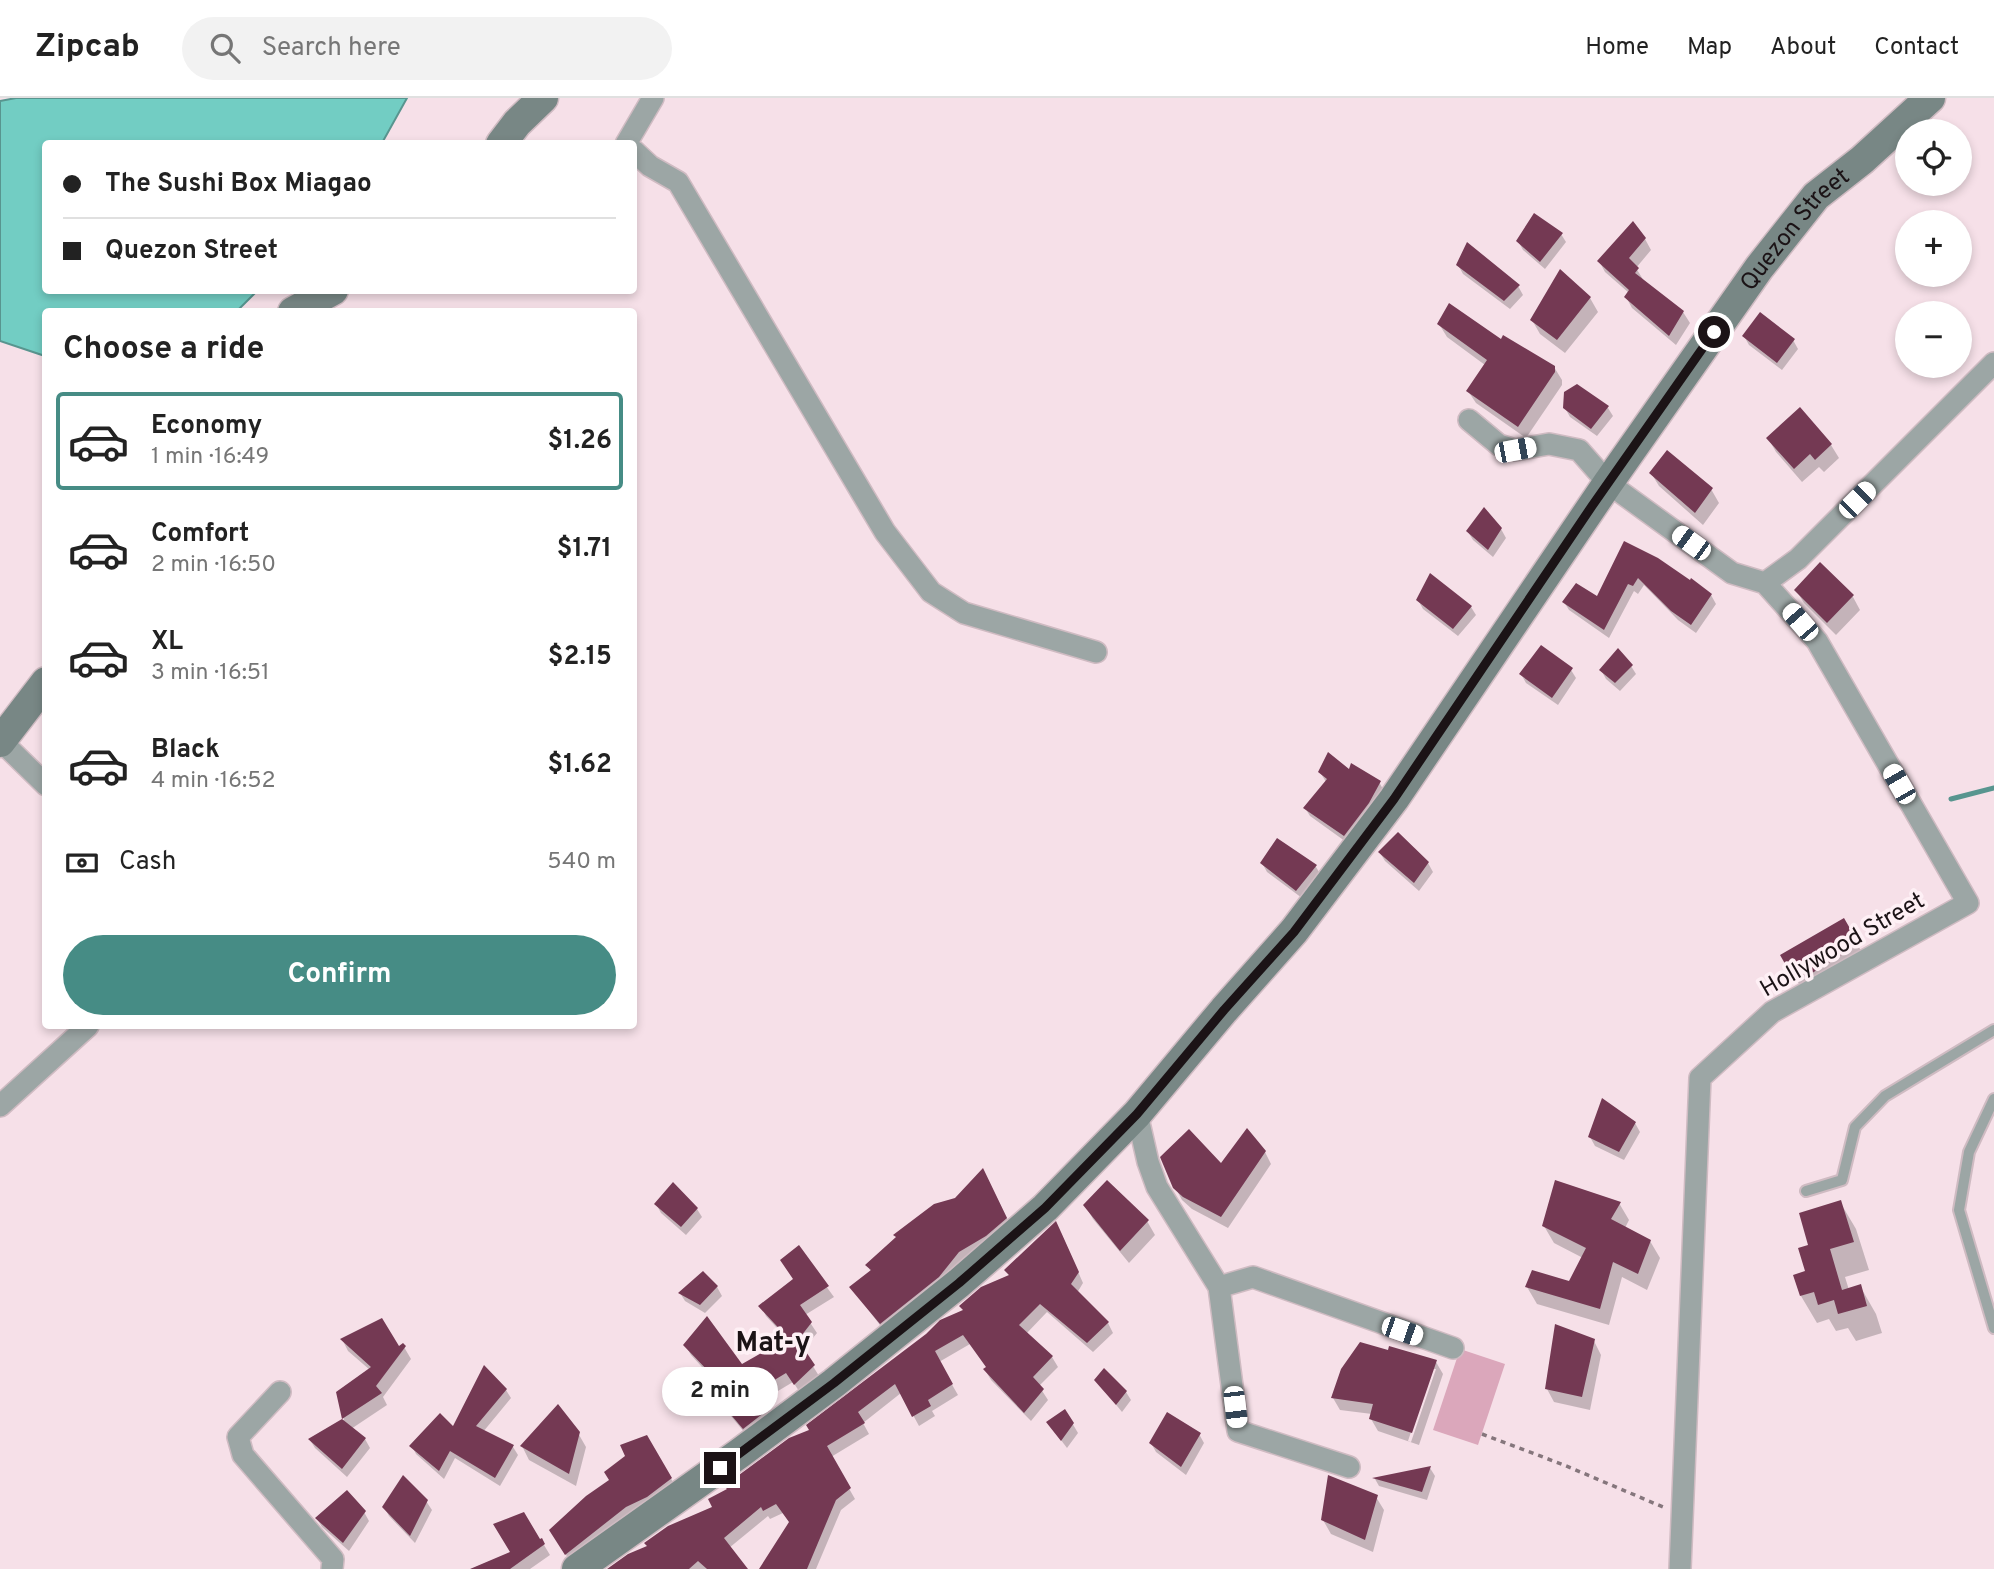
<!DOCTYPE html>
<meta charset="utf-8">
<style>
:root{--surface:#fff;--page:#f2f2f2;--text:#222;--muted:#767676;--line:#e0e0e0;--accent:#468c85}
body{margin:0;font-family:Overpass,sans-serif;background:var(--page);color:var(--text);height:100vh;display:flex;flex-direction:column;font-size:26px;white-space:nowrap}
*{box-sizing:border-box;margin:0}
p{font-size:23px;color:var(--muted)}
.icon{flex:none;width:38px;height:38px;fill:none;stroke:currentColor;stroke-width:2;stroke-linecap:round;stroke-linejoin:round}
.map{position:relative;flex:1;overflow:hidden}
.details{position:absolute;left:42px;top:210px;width:595px;height:721px;display:flex;flex-direction:column;background:var(--surface);border-radius:7px;box-shadow:0 4px 10px #0003}
.details>*{flex:none}
.top-card{position:absolute;left:42px;top:42px;width:595px;height:154px;border-radius:7px;box-shadow:0 4px 10px #0003;display:grid;align-content:center;height:154px;padding:0 21px;background:var(--surface)}
.buttons{position:absolute;left:1895px;top:21px;display:grid;gap:14px}
.buttons a{display:grid;place-items:center;width:77px;height:77px;border-radius:50%;background:var(--surface);box-shadow:0 4px 10px #0003;font-size:35px}
.end{position:absolute;width:32px;height:32px;margin:-16px;border:9px solid #1b1316;background:#fff;box-shadow:0 0 0 4px #fff}
.from{border-radius:50%}
.bubble{position:absolute;height:49px;border-radius:24px;background:var(--surface);box-shadow:0 4px 10px #0003;font-size:23px;font-weight:700;line-height:49px;text-align:center}
.car{position:absolute;width:21px;height:42px;margin:-21px -10px;border-radius:9px;box-shadow:0 0 5px 2px #0007;background:linear-gradient(#fff 24%,#345 0 40%,#fff 0 76%,#345 0 86%,#fff 0)}
.top-card b{display:flex;align-items:center;gap:24px;height:66px;font-size:26px}
.top-card b+b{border-top:2px solid var(--line)}
.top-card i{width:18px;height:18px;background:var(--text)}
ul{padding:0;list-style:none}
li{display:flex;align-items:center;gap:21px;height:98px;margin:0 14px 10px;padding:0 7px;border:4px solid transparent;border-radius:7px}
li div{flex:1}
li b{display:block;font-size:26px}
li em{font-style:normal;font-weight:700}
li.active{border-color:var(--accent)}
li>.icon{width:63px;height:63px;stroke-width:1.5}
h2{padding:0 21px;font-size:32px;line-height:84px}
.pay{display:flex;align-items:center;gap:18px;height:77px;padding:0 21px;font-size:26px}
.pay p{margin-inline-start:auto}
.cta{display:flex;gap:14px;margin-top:auto;padding:14px 21px}
.cta a{flex:1;height:80px;border-radius:42px;background:var(--accent);color:#fff;font-size:28px;font-weight:700;line-height:80px;text-align:center}
header{display:flex;align-items:center;gap:42px;box-sizing:border-box;height:98px;padding:0 35px;background:var(--surface);border-bottom:2px solid var(--line)}
header strong{font-size:33px}
nav{display:flex;gap:38px;margin-inline-start:auto;font-size:24px}
.search{width:490px;height:63px;background:var(--page);display:flex;align-items:center;gap:18px;box-sizing:border-box;padding:0 24px;border-radius:38px;color:var(--muted);font-size:26px}
.map>svg:first-child{display:block}
.park{fill:#dba7bb}
.water{fill:#72cdc3;stroke:#58958f;stroke-width:2}
.shadow{fill:#0003;fill-rule:evenodd}
.lines{fill:none;stroke-linecap:round;stroke-linejoin:round}
.stream{stroke:#58958f;stroke-width:5}
.building{fill:#743953}
.lane-casing{stroke:#cfbbc2;stroke-width:14}
.street-casing{stroke:#cfbbc2;stroke-width:24}
.secondary-casing{stroke:#cfbbc2;stroke-width:33}
.path{stroke:#85767c;stroke-width:3.5;stroke-dasharray:5 5;stroke-linecap:butt}
.lane{stroke:#9ca6a5;stroke-width:10}
.street{stroke:#9ca6a5;stroke-width:21}
.secondary{stroke:#788785;stroke-width:30}
.route{stroke:#1b1316;stroke-width:9}
.labels{text-anchor:middle;stroke-width:7;stroke-linejoin:round;paint-order:stroke}
.street-label{font-size:24px;fill:#1b1316;stroke:#fef0f5}
.quarter-label{font-size:28px;font-weight:bold;fill:#1b1316;stroke:#fef0f5}
</style>
<header>
<strong>Zipcab</strong>
<div class="search"><svg class="icon" aria-label="search" viewBox="0 0 24 24"><circle cx="10" cy="10" r="6"/><path d="M15 15l6 6"/></svg>Search here</div>
<nav><a>Home</a><a>Map</a><a>About</a><a>Contact</a></nav>
</header>
<div class="map">
<svg width="1994" height="1471" viewBox="0 0 1994 1471">
<rect width="100%" height="100%" fill="#f6e0e8"/>
<path class="park" d="M1460,1251L1505,1266L1478,1347L1433,1332Z"/>
<path class="water" d="M16,0H407L382,45L46,46V192L257,193L237,213L46,214L45,258L0,243V3Z"/>
<path class="shadow" d="M1561,136L1566,144L1545,171L1523,152L1518,143Z
M1645,141L1651,152L1636,170L1644,183L1683,214L1690,225L1676,247L1632,210L1626,199L1629,195L1605,174L1599,163Z
M1458,167L1518,188L1523,197L1510,211L1463,176Z
M1590,200L1598,214L1565,255L1540,236L1532,222Z
M1439,226L1501,243L1554,269L1562,282V287L1526,340L1476,305L1468,293L1485,267L1447,239Z
M1744,238L1793,242L1798,251L1782,272L1749,247Z
M1577,288L1608,310L1613,318L1597,338L1570,319L1565,310Z
M1768,340L1831,347L1839,360L1824,374L1819,369L1802,384L1776,354Z
M1651,375L1711,391L1719,405L1703,427L1659,388Z
M1501,431L1506,440L1493,459L1473,442L1468,434Z
M1624,446L1711,497L1716,506L1696,535L1678,522L1644,487L1638,496L1634,493L1609,540L1569,512L1564,504L1598,501Z
M1820,467L1853,499L1860,512L1836,537L1804,505L1796,492Z
M1418,502L1471,509L1476,517L1458,538L1423,511Z
M1631,568L1636,576L1620,593L1606,581L1601,572Z
M1571,572L1576,580L1558,607L1526,585L1521,576Z
M1320,674L1379,684L1384,693L1349,746L1310,718L1305,710L1326,684Z
M1277,742L1316,769L1321,777L1302,800L1267,774L1262,765Z
M1380,755L1428,765L1433,774L1419,793L1385,763Z
M1844,822L1865,860L1806,898L1782,857Z
M1635,1025L1640,1034L1624,1062L1595,1048L1590,1039Z
M1265,1054L1271,1066L1228,1130L1192,1111L1182,1102L1175,1089L1222,1068Z
M988,1082L1012,1130L886,1235L851,1189L871,1174L867,1167Z
M1840,1104L1856,1131L1869,1172L1845,1179L1849,1192L1860,1188L1876,1216L1882,1235L1856,1243L1848,1230L1836,1233L1829,1221L1817,1225L1801,1198L1811,1148Z
M1619,1105L1629,1122L1625,1130L1650,1143L1660,1160L1647,1192L1622,1179L1609,1227L1537,1206L1527,1189L1570,1185L1583,1160L1554,1145L1544,1128Z
M656,1106L697,1111L702,1119L686,1137L661,1115Z
M1085,1107L1147,1123L1155,1137L1129,1165L1093,1121Z
M1061,1135L1083,1185L1077,1195L1108,1225L1113,1235L1093,1254L1047,1214L1026,1236L1052,1259L1058,1269L1039,1288L1048,1302L1031,1323L991,1282L985,1272L987,1270L970,1246L939,1264L958,1297L932,1313L935,1318L919,1328L901,1295L863,1325L869,1336L831,1359L855,1401L841,1412L816,1471H767L790,1425L783,1415L770,1421L768,1418L729,1450L746,1471H610L715,1410L729,1392L811,1333L1010,1179L1006,1172Z
M798,1150L834,1199L805,1217L817,1235L803,1252L819,1278L801,1296L793,1284L763,1302L774,1321L749,1340L713,1296L707,1286L712,1280L691,1257L685,1247L741,1268L788,1242L766,1218L761,1208L795,1182Z
M717,1189L722,1198L705,1215L685,1203L680,1195Z
M342,1241L398,1251L404,1249L411,1261L383,1299L387,1307L351,1331L365,1341L370,1350L347,1379L315,1350L310,1342L344,1322L338,1295L370,1272L348,1253Z
M1594,1243L1601,1257L1590,1312L1554,1304L1547,1291Z
M1436,1264L1443,1276L1419,1347L1378,1333L1371,1321L1372,1316L1340,1312L1333,1300ZM1432,1271H1436L1411,1344L1408,1343Z
M1096,1282L1126,1294L1131,1302L1122,1314Z
M506,1292L511,1300L483,1334L513,1349L518,1357L500,1388L455,1360L444,1381L416,1356L412,1348L453,1331Z
M1065,1313L1078,1335L1067,1350L1048,1325Z
M578,1335L586,1349L576,1388L529,1362L522,1348Z
M1199,1336L1204,1345L1186,1377L1156,1354L1151,1345Z
M647,1339L677,1391L572,1466L557,1443Z
M1430,1370L1435,1378L1427,1402L1379,1388L1375,1381Z
M1376,1399L1384,1412L1373,1454L1331,1436L1323,1422Z
M426,1403L432,1412L415,1445L389,1418L384,1409Z
M364,1414L369,1423L349,1453L322,1429L317,1421Z
M541,1442L550,1457L530,1471H471Z"/>
<g class="lines">
<path class="stream" d="M1951,701L1994,690"/>
</g>
<path class="building" d="M1534,115L1563,135L1540,164L1516,143Z
M1633,123L1646,140L1629,160L1639,170L1635,175L1684,213L1669,238L1624,199L1629,192L1597,163Z
M1467,144L1520,187L1504,203L1456,167Z
M1560,171L1591,199L1557,242L1530,222Z
M1449,205L1501,241L1503,237L1555,268V274L1518,329L1466,293L1487,262L1437,226Z
M1760,214L1795,241L1777,265L1742,238Z
M1577,286L1609,308L1591,331L1563,310L1564,294Z
M1800,309L1832,346L1815,362L1810,356L1794,371L1766,340Z
M1667,352L1713,390L1695,415L1649,375Z
M1484,409L1502,430L1488,452L1466,433Z
M1624,443L1658,460L1690,482L1691,480L1712,496L1691,527L1671,513L1638,480L1633,488L1628,486L1604,532L1562,504L1576,485L1597,498Z
M1820,464L1854,497L1827,525L1794,492Z
M1430,475L1472,508L1453,531L1416,502Z
M1541,547L1573,570L1552,600L1519,576Z
M1618,550L1633,567L1615,585L1599,572Z
M1328,654L1349,671L1351,665L1381,683L1369,705L1344,738L1303,710L1327,681L1318,674Z
M1398,734L1429,764L1414,785L1378,754Z
M1277,740L1317,767L1296,793L1260,765Z
M1844,820L1859,846L1796,885L1780,857Z
M1602,1000L1636,1024L1619,1054L1588,1039Z
M1247,1030L1266,1053L1221,1119L1183,1099L1173,1090L1160,1059L1189,1031L1221,1065Z
M983,1070L1007,1120L986,1138L959,1154L939,1179L880,1226L849,1189L871,1172L865,1167L896,1139L893,1137L934,1106L955,1100Z
M1107,1082L1149,1122L1120,1153L1083,1107Z
M1555,1082L1621,1104L1611,1121L1651,1142L1638,1176L1613,1164L1600,1211L1525,1189L1532,1172L1569,1183L1586,1150L1542,1128Z
M673,1084L698,1110L681,1129L654,1106Z
M1841,1102L1854,1144L1830,1151L1842,1192L1861,1186L1867,1208L1838,1216L1834,1202L1818,1207L1814,1194L1800,1198L1793,1177L1805,1173L1798,1150L1808,1147L1799,1115Z
M1056,1123L1079,1174L1071,1186L1109,1224L1087,1245L1040,1206L1019,1227L1053,1258L1033,1279L1044,1291L1024,1315L983,1271L986,1269L963,1237L935,1253L953,1286L928,1302L931,1308L912,1319L895,1286L858,1314L865,1325L827,1348L851,1390L836,1402L807,1471H759L789,1424L776,1406L763,1413L761,1409L724,1440L748,1471H707L698,1463L689,1471H607L628,1456L647,1448L644,1445L668,1428L712,1409L708,1401L727,1391L724,1388L789,1340L809,1332L806,1327L926,1236L940,1222L963,1212L959,1208L981,1189L1009,1177L1004,1172Z
M799,1147L829,1188L800,1207L812,1224L798,1242L815,1267L794,1287L786,1275L758,1292L770,1310L743,1331L705,1286L712,1277L683,1247L707,1218L742,1266L788,1240L758,1208L793,1181L780,1162Z
M703,1173L718,1188L700,1207L678,1195Z
M382,1220L399,1248L403,1245L406,1248L376,1288L382,1295L342,1321L336,1294L371,1269L340,1241Z
M1555,1226L1595,1241L1582,1299L1545,1291Z
M1360,1244L1388,1252L1389,1248L1437,1262L1412,1335L1369,1321L1373,1306L1331,1300L1341,1271Z
M484,1267L507,1291L476,1328L514,1347L495,1380L450,1353L439,1373L409,1348L440,1315L453,1328Z
M1104,1270L1127,1293L1116,1307L1094,1282Z
M558,1306L580,1334L569,1376L520,1348Z
M1065,1311L1074,1325L1061,1343L1046,1324Z
M1167,1314L1201,1335L1181,1369L1149,1345Z
M342,1321L366,1340L342,1371L308,1341Z
M647,1337L672,1380L647,1399L626,1409L565,1457L549,1432L586,1398L609,1382L604,1374L625,1358L620,1347Z
M1431,1368L1422,1394L1372,1380Z
M403,1377L428,1402L410,1438L382,1409Z
M1328,1377L1378,1397L1365,1442L1321,1422Z
M347,1392L366,1413L343,1445L315,1420Z
M524,1414L540,1441L542,1440L545,1446L510,1471H470L510,1454L493,1426Z"/>
<g class="lines">
<defs>
<path id="lane" d="M1994,1001L1969,1054L1959,1112L1994,1230
M1806,1093L1842,1082L1855,1029L1885,998L1994,932"/>
<path id="street" d="M626,46L653,0
M634,53L650,68L678,84L885,434L931,494L964,515L1096,554
M1469,322L1499,347L1515,352L1549,346L1579,352L1608,385L1732,475L1765,485L1798,461L1994,265
M1,643L46,687
M0,1008L88,928
M1137,1016L1148,1064L1157,1089L1219,1189L1253,1179L1453,1250
M1219,1189L1238,1333L1349,1369
M280,1294L238,1339L243,1357L333,1461L332,1471
M1680,1471L1700,980L1772,914L1968,805L1817,543L1765,485"/>
<g id="secondary">
<path d="M501,46L517,25L543,0"/>
<path d="M293,214L333,192"/>
<path d="M0,644L46,584"/>
<path id="s1" d="M577,1471L740,1355L834,1285L959,1185L1045,1110L1137,1016L1224,912L1294,833L1394,701L1608,385L1759,170L1816,98L1862,62L1930,0"/>
</g>
</defs>
<use href="#lane" class="lane-casing"/>
<use href="#street" class="street-casing"/>
<use href="#secondary" class="secondary-casing"/>
<path class="path" d="M1482,1336L1564,1367L1663,1409"/>
<use href="#lane" class="lane"/>
<use href="#street" class="street"/>
<use href="#secondary" class="secondary"/>
</g>
<g class="lines">
<path class="route" d="M720,1370L834,1285L959,1185L1045,1110L1137,1016L1224,912L1294,834L1394,701L1592,408L1714,234"/>
</g>
<g class="labels">
<g class="street-label">
<text dy="8" stroke="none"><textPath href="#s1" startOffset="1827">Quezon Street</textPath></text>
<text transform="translate(1842 846) rotate(-30)" y="8">Hollywood Street</text>
</g>
<g class="quarter-label">
<text x="773" y="1253">Mat-y</text>
</g>
</g>
</svg>
<div class="buttons">
<a><svg class="icon" aria-label="locate" viewBox="0 0 24 24"><circle cx="12" cy="12" r="6"/><path d="M12 2v4M12 18v4M2 12h4M18 12h4"/></svg></a>
<a>+</a>
<a>−</a>
</div>
<i class="end from" style="left:1714px;top:234px"></i>
<i class="end" style="left:720px;top:1370px"></i>
<div class="bubble" style="left:662px;top:1269px;width:116px">2 min</div>
<i class="car" style="left:1515px;top:352px;rotate:79deg"></i>
<i class="car" style="left:1857px;top:402px;rotate:45deg"></i>
<i class="car" style="left:1691px;top:445px;rotate:306deg"></i>
<i class="car" style="left:1800px;top:524px;rotate:319deg"></i>
<i class="car" style="left:1899px;top:686px;rotate:330deg"></i>
<i class="car" style="left:1402px;top:1233px;rotate:109deg"></i>
<i class="car" style="left:1235px;top:1309px;rotate:173deg"></i>
<div class="top-card">
<b><i class="from"></i>The Sushi Box Miagao</b>
<b><i></i>Quezon Street</b>
</div>
<section class="details">
<h2>Choose a ride</h2>
<ul>
<li class="active"><svg class="icon" aria-label="car" viewBox="0 0 24 24"><path d="M5 17H2v-5l4-1 3-4h7l3 4 3 1v5h-3M9 17h6M6 11h13"/><circle cx="7" cy="17" r="2"/><circle cx="17" cy="17" r="2"/></svg><div><b>Economy</b><p>1 min · 16:49</p></div><em>$1.26</em></li>
<li><svg class="icon" aria-label="car" viewBox="0 0 24 24"><path d="M5 17H2v-5l4-1 3-4h7l3 4 3 1v5h-3M9 17h6M6 11h13"/><circle cx="7" cy="17" r="2"/><circle cx="17" cy="17" r="2"/></svg><div><b>Comfort</b><p>2 min · 16:50</p></div><em>$1.71</em></li>
<li><svg class="icon" aria-label="car" viewBox="0 0 24 24"><path d="M5 17H2v-5l4-1 3-4h7l3 4 3 1v5h-3M9 17h6M6 11h13"/><circle cx="7" cy="17" r="2"/><circle cx="17" cy="17" r="2"/></svg><div><b>XL</b><p>3 min · 16:51</p></div><em>$2.15</em></li>
<li><svg class="icon" aria-label="car" viewBox="0 0 24 24"><path d="M5 17H2v-5l4-1 3-4h7l3 4 3 1v5h-3M9 17h6M6 11h13"/><circle cx="7" cy="17" r="2"/><circle cx="17" cy="17" r="2"/></svg><div><b>Black</b><p>4 min · 16:52</p></div><em>$1.62</em></li>
</ul>
<div class="pay"><svg class="icon" aria-label="cash" viewBox="0 0 24 24"><path d="M3 7h18v10H3z"/><circle cx="12" cy="12" r="2"/></svg>Cash<p>540 m</p></div>
<div class="cta"><a>Confirm</a></div>
</section>
</div>
